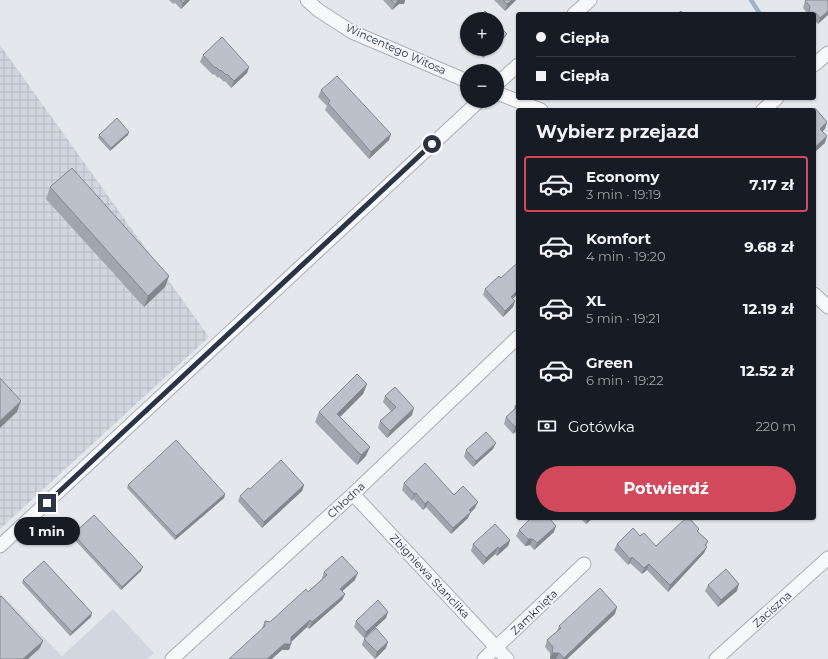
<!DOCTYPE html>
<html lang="pl">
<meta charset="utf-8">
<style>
:root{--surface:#171b24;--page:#242831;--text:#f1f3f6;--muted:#9ea1a6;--line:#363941;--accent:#d1495b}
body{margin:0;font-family:Montserrat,sans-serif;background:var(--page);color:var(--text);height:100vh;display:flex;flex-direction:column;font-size:15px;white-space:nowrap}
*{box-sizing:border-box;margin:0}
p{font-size:13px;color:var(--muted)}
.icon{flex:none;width:22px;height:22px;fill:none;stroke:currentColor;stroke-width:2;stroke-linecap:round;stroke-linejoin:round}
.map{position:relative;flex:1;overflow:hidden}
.sheet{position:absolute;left:516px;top:108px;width:300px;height:412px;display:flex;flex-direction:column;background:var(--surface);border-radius:4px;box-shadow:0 1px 3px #0004}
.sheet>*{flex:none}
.top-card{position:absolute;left:516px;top:12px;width:300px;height:88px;border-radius:4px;box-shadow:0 1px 3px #0004;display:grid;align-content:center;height:88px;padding:0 20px;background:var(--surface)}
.controls{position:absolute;left:460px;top:12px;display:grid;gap:8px}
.controls a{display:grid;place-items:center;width:44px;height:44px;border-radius:50%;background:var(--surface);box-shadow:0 1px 3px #0004;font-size:20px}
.end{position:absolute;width:18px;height:18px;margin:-9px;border:5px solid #2b3445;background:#fff;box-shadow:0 0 0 2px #fff}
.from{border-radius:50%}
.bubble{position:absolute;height:28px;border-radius:14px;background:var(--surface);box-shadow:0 1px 3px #0004;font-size:13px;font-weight:700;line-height:28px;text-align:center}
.top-card b{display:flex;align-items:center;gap:14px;height:38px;font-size:15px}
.top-card b+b{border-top:1px solid var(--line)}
.top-card i{width:10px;height:10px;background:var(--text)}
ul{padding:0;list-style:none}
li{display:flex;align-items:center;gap:12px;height:56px;margin:0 8px 6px;padding:0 12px;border:2px solid transparent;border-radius:4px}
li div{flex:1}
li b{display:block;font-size:15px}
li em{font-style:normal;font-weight:700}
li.on{border-color:var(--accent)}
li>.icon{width:36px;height:36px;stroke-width:1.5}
h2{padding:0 20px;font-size:18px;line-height:48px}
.pay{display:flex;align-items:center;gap:10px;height:44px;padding:0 20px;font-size:15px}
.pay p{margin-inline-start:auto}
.cta{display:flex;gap:8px;margin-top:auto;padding:8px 20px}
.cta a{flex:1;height:46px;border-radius:24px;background:var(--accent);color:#fff;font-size:16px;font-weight:700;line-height:46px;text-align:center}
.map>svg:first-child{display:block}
.built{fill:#d2d6de}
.industrial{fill:url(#industrial-grid)}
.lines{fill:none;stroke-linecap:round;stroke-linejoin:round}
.stream{stroke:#9fb4cc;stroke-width:4.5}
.minor-casing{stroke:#a9aeb7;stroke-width:15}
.minor{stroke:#f7f8fa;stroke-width:13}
.wall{fill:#a1a5ae}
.shaded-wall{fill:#83868d}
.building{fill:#bbc0ca;stroke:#83868d}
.route{stroke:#2b3445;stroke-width:5}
.labels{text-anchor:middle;stroke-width:3.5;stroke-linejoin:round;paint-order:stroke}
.street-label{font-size:11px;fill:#2b3445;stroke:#f4f6f9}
</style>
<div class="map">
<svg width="828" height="659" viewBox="0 0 828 659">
<defs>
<pattern id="industrial-grid" width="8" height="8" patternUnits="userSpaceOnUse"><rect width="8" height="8" fill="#d2d6de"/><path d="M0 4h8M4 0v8" fill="none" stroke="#b4b8c0"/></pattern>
</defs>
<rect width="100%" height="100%" fill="#e4e7ec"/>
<path class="built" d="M0,593L62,656L113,609L154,653L147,659H0Z"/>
<path class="industrial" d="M0,45L209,337L0,529Z"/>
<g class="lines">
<path class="stream" d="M751,0L760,14"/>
<defs>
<path id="minor" d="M307,0L318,10L352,32L467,81
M574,14L590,0
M814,65L828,53
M497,84L518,65
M497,93L541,110
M763,110L777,98
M814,294L828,307
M353,494L507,659
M0,546L479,101
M172,659L353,494L518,337
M484,659L584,564
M716,659L828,558"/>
</defs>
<use href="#minor" class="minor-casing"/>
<use href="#minor" class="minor"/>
</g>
<path class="wall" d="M169,0H190L181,9L175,3L173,4Z
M383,0H405L404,4H399L392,10Z
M494,0H516L505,11Z
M828,0L818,24L814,20V14H807V13L803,8L805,1Z
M467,29V41L462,36L463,33Z
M474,49H492L483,58Z
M203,55L249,67L247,73L231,88L225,81L224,82L219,77L218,78L214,74L213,75L200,62Z
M321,90L391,134L389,140L369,159L325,110L327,106L318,97Z
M99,135H128L110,151L98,138Z
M50,187L169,276L165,287L144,307L46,199Z
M501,278L513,299L515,301L513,307L503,317L483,295L485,289Z
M367,384L363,394L340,417L366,456L357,465L315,422L319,412Z
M385,396L412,415L387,438L378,428L380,421L391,411L383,402Z
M518,404V436L515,432L513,434L504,424L506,417L513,411L515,406Z
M493,449L473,467L464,457L466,450Z
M404,483L454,495L475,508L470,513L468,518L451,534L426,507L423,510L413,499L412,501L402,490Z
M128,485L225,494L224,498L175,540L127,488Z
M304,485L302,491L262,528L238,501L240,496L250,489Z
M580,518H593L586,524Z
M699,529L698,532L708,541L704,553L668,592L647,570L642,574L630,563L628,565L614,550L617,544L656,546Z
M519,530L554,532L534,550L530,545L525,546L516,536Z
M73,534L141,571L121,590L72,537Z
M510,540L508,546L497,556L495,554L483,565L471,551L473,544Z
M324,572L355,580L342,591L345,594L342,600L309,629L307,627L291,642L289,650H282L262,628L265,621L270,622L308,592L322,579V578Z
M23,580L91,617L70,636L22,583Z
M708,585L737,591L718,607L705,591Z
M615,614L567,659H550V653L545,647L547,640L557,631L559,626Z
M386,618L364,638L354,627L356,621Z
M364,639L386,648L375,659L362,645Z"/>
<path class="shaded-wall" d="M186,0H190L181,9L183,3Z
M398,0H405L404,4H399L392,10L395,4Z
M512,0H516L505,11L507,4Z
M828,11V15L818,24L820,18Z
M809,12L816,13L814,18V14H809Z
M507,34L505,37L497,45V43Z
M490,49H492L483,58L484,55Z
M249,67L247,73L231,88L234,81Z
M827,122L825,129L818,136L820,129Z
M129,132L128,135L110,151L111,148Z
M391,134L389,140L369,159L371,152Z
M827,136L825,143L814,153V148Z
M169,276L165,287L144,307L148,296Z
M518,290V294L509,302L511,297Z
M515,301L513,307L503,317L505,311Z
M367,384L363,394L334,423L337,414Z
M21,401L17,412L0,428V421Z
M414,408L412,415L387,438L390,431Z
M517,425L515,432L513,434L515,427Z
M496,443L493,449L473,467L476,461Z
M370,447L366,456L357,465L361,455Z
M304,485L302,491L262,528L264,522Z
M416,493L412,501L414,494Z
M225,494L224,498L175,540L176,536Z
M428,501L426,507L423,510L425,504Z
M478,502L475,508L470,513L468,518L451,534L453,528L469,510Z
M588,518H593L586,524Z
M556,526L554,532L534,550L537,543Z
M528,539H533L530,545L525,546Z
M510,540L508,546L497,556L499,549Z
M498,547L495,554L483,565L486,558Z
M707,547L704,553L668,592L670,585Z
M632,557L630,563L628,565L630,559Z
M649,564L647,570L642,574L644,568Z
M143,567L141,571L121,590L122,587Z
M358,573L355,580L338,595L340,589Z
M739,584L737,591L718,607L721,600Z
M345,594L342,600L309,629L312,622Z
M617,607L615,614L567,659H563Z
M388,612L386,618L364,638L366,632Z
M92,613L91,617L70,636L72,632Z
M310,620L307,627L289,644H291L289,650H282L272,659H267Z
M43,641L40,648L28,659H23Z
M388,642L386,648L375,659L377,652Z
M552,653H559L556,659H550Z"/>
<path class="building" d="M180,0H186L183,3Z
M391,0H398L395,4Z
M503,0H512L507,4Z
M806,0H828V11L820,18L816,13L809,12L810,6L805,1Z
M485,11L493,19H477Z
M681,11L684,14H677Z
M497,24L507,34L497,43Z
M467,29V37L463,33Z
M222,37L249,67L234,81L227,74L226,75L221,70L220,71L216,67L215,68L203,55Z
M478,49H490L484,55Z
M337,76L391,134L371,152L328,103L330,101L321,90Z
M815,108L827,122L820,129L827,136L814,148V110H813Z
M117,118L129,132L111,148L99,135Z
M72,168L169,276L148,296L50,187Z
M518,262V290L511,297L515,301L505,311L485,289L499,276L501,278Z
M357,374L367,384L337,414L370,447L361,455L319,412Z
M0,378L21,401L0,421Z
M395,387L414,408L390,431L380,421L396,407L385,396Z
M518,404V427L517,425L515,427L506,417L516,408L515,406Z
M486,432L496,443L476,461L466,450Z
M176,440L225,494L176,536L128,485Z
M281,460L304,485L264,522L240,496L248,488L250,489Z
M425,463L454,495L463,486L478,502L469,510L471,512L453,528L428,501L425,504L416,493L414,494L404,483Z
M94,515L143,567L122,587L73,534Z
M531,518H549L556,526L537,543L533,539H528L519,530Z
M686,518H689L699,529L697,531L708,541L705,545L707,547L670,585L649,564L644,568L632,557L630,559L617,544L633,528L640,536L644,533L656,546Z
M495,524L510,540L499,549L498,547L486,558L473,544Z
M342,556L358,573L340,589L345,594L312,622L310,620L291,637V644H284L267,659H229L265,626V621L270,622L306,589L308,592L327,575L324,572Z
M44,561L92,613L72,632L23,580Z
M726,569L739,584L721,600L708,585Z
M600,588L617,607L564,658L559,653H552L553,647L547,640L561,628L559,626Z
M1,596L43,641L23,659H0V597Z
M378,600L388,612L366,632L356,621Z
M376,628L388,642L377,652L364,639Z"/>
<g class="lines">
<path class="route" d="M47,503L432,144"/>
</g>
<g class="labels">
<g class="street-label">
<text transform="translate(396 49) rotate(24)" y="4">Wincentego Witosa</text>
<text transform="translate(346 500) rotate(-43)" y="4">Chłodna</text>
<text transform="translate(430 576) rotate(47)" y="4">Zbigniewa Stanclika</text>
<text transform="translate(772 609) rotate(-42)" y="4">Zaciszna</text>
<text transform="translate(534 612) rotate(-44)" y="4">Zamknięta</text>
</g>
</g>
</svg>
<div class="controls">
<a>+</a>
<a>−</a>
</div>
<i class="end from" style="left:432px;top:144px"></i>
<i class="end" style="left:47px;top:503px"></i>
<div class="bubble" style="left:14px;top:517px;width:66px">1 min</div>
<div class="top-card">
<b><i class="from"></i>Ciepła</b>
<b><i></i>Ciepła</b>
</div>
<section class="sheet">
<h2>Wybierz przejazd</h2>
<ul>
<li class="on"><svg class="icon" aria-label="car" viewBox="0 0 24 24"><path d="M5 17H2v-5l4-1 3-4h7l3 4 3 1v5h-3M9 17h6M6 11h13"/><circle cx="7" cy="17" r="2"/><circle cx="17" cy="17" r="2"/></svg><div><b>Economy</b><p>3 min · 19:19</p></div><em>7.17 zł</em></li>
<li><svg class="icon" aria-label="car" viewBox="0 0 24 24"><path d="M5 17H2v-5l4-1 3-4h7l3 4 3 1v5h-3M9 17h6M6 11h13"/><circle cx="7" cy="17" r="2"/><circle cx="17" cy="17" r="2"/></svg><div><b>Komfort</b><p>4 min · 19:20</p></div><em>9.68 zł</em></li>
<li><svg class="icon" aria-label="car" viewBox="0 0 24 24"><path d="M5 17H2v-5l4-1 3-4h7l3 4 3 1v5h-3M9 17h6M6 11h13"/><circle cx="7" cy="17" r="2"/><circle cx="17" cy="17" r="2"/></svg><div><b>XL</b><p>5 min · 19:21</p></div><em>12.19 zł</em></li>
<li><svg class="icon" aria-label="car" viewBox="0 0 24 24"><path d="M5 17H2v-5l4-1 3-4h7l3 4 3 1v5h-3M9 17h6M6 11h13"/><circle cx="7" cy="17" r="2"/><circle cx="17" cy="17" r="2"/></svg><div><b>Green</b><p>6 min · 19:22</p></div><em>12.52 zł</em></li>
</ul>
<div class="pay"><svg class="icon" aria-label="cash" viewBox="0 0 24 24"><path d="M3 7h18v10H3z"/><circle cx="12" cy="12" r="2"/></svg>Gotówka<p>220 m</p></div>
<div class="cta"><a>Potwierdź</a></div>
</section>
</div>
